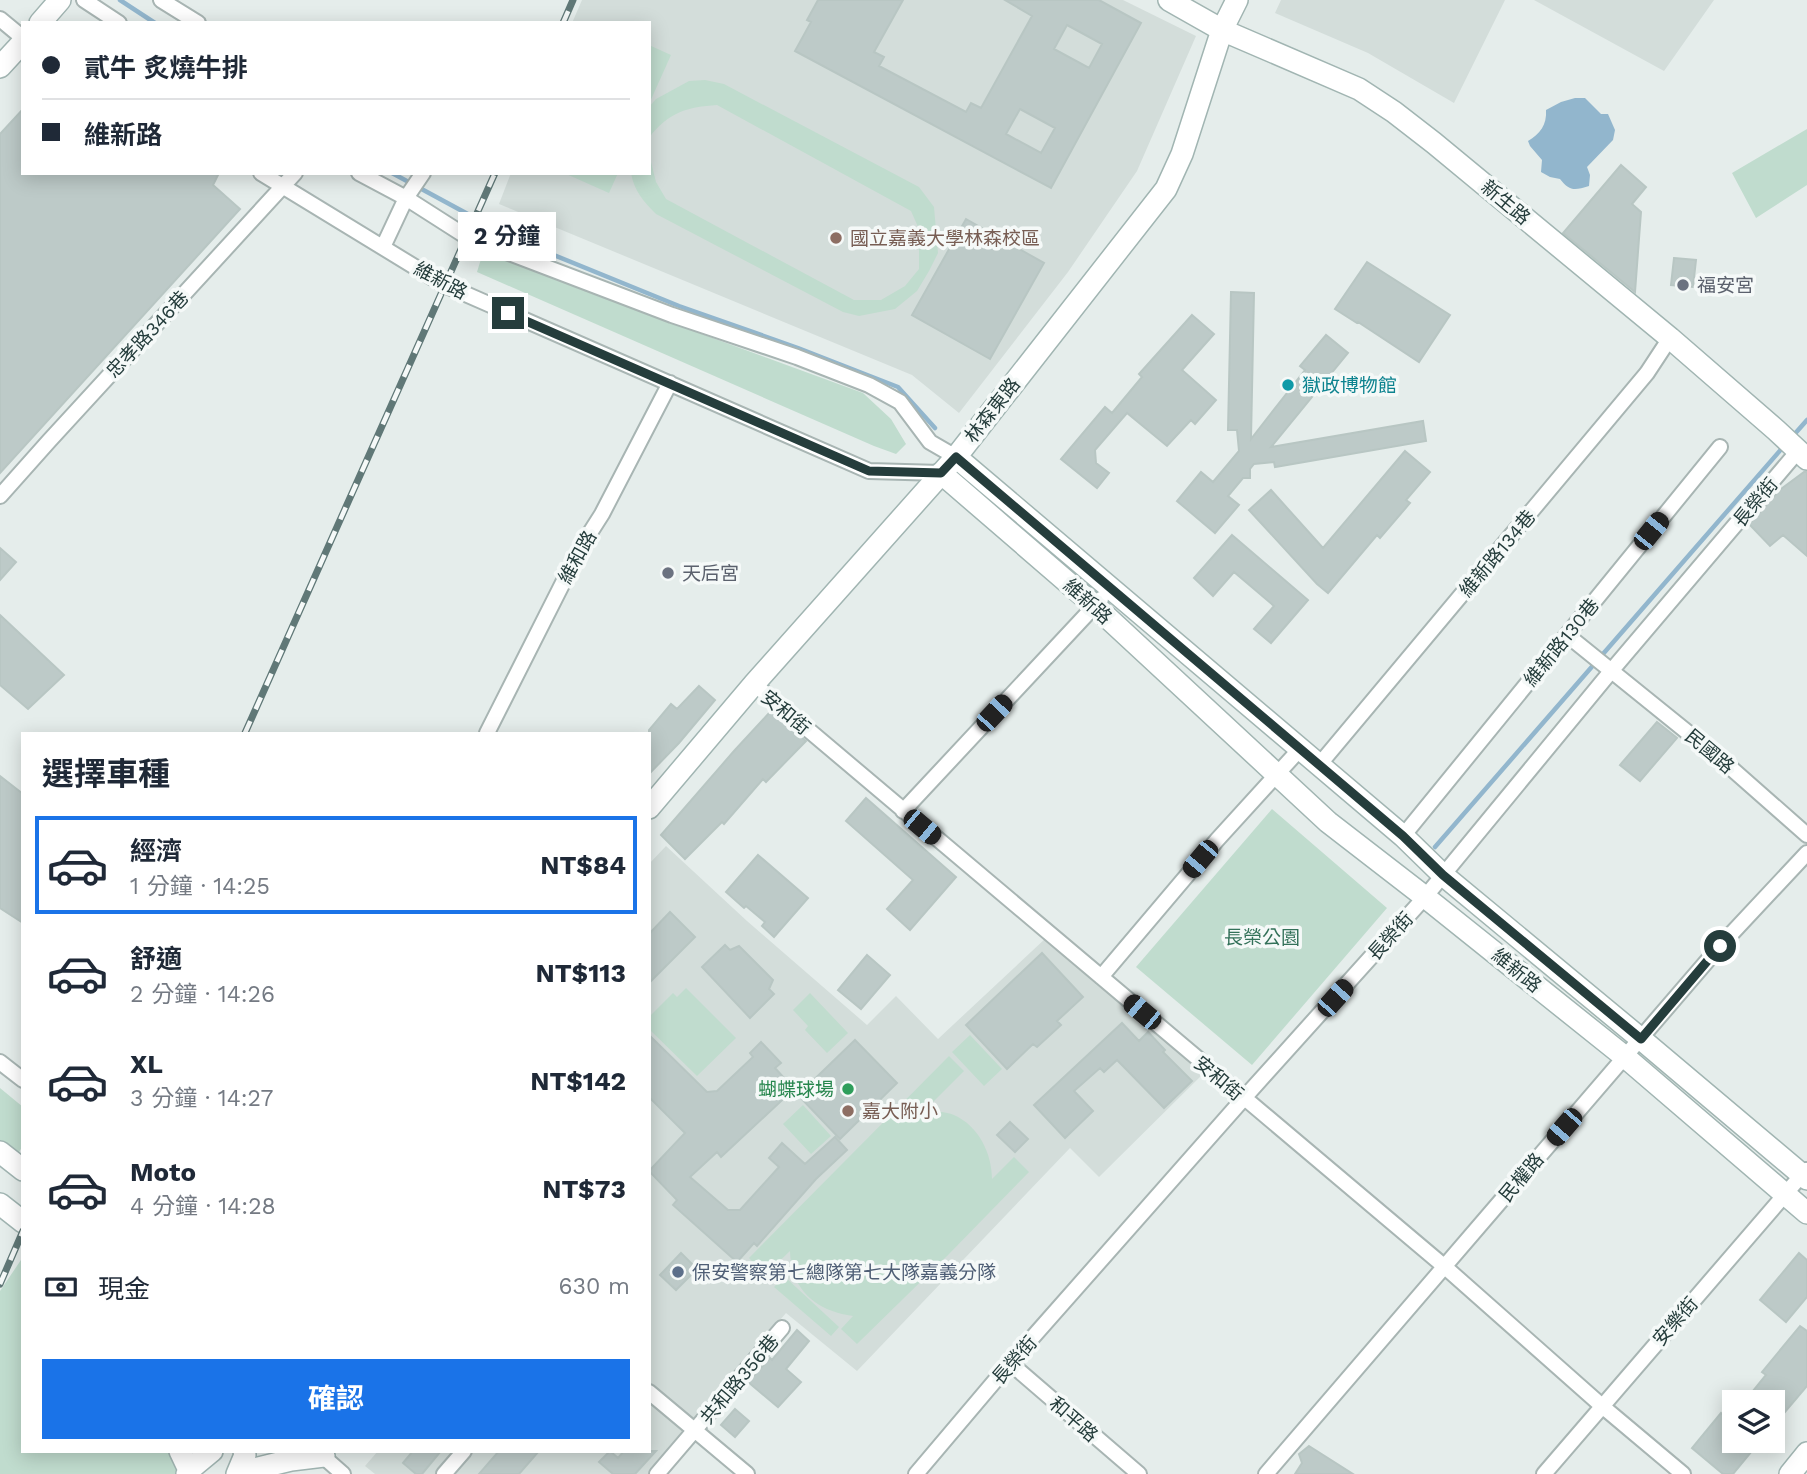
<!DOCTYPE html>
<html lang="zh-TW">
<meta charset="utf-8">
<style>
:root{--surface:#fff;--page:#f6f6f7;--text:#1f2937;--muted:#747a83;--line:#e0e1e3;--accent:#1a73e8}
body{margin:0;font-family:"Work Sans","Noto Sans TC",sans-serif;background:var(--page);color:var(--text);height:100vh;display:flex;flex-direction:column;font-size:26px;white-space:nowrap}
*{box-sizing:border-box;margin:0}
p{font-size:23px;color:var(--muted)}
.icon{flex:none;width:38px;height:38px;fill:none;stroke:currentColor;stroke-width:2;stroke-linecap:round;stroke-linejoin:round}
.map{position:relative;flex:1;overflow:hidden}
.sheet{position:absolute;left:21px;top:732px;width:630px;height:721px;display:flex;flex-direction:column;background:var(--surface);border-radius:0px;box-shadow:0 4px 18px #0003}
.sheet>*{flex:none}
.hud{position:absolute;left:21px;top:21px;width:630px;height:154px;border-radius:0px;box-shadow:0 4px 18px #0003;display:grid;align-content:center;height:154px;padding:0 21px;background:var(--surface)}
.fabs{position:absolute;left:1722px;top:1390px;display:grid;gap:14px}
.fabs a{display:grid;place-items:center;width:63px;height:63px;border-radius:0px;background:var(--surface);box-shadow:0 4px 18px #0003;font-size:35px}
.end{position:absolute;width:32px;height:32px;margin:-16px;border:9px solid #253d3c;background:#fff;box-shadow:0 0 0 4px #fff}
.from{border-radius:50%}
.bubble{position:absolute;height:49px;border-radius:0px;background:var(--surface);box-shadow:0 4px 18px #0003;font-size:23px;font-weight:700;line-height:49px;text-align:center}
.car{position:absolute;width:21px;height:42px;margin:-21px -10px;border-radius:9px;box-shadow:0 0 5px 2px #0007;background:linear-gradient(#222 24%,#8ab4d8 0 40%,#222 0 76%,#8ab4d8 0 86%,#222 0)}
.hud b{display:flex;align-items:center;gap:24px;height:66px;font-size:26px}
.hud b+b{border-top:2px solid var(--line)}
.hud i{width:18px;height:18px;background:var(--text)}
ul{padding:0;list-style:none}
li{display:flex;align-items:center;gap:21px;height:98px;margin:0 14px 10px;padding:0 7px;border:4px solid transparent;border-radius:0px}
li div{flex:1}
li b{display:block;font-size:26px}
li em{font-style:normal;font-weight:700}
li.selected{border-color:var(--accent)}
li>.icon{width:63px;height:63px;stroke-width:1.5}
h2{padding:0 21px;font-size:32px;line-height:84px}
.pay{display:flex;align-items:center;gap:18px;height:77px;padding:0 21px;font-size:26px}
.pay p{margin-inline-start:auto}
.primary-button{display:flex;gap:14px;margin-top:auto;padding:14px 21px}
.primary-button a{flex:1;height:80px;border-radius:0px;background:var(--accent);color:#fff;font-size:28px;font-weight:700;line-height:80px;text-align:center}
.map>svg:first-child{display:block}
.built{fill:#d3ddda}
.green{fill:#c0dcce}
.water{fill:#92b6cd}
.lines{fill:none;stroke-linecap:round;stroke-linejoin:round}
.stream{stroke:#92b6cd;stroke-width:4.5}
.building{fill:#bdcac8;stroke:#b8c6c3;stroke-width:2;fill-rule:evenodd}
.street-casing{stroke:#a8b5b3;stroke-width:18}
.secondary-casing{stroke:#a1b5b2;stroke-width:24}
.street{stroke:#fff;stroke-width:14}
.secondary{stroke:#fff;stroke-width:21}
.rail-casing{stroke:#607877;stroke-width:7}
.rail{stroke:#f5f9f8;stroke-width:4.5;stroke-dasharray:13;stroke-linecap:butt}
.route{stroke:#253d3c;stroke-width:9}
.education-dot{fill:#8d6e63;stroke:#f5f9f8;stroke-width:2.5}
.worship-dot{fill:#6b7280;stroke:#f5f9f8;stroke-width:2.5}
.culture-dot{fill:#0f9aa8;stroke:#f5f9f8;stroke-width:2.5}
.leisure-dot{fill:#2e9e5b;stroke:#f5f9f8;stroke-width:2.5}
.service-dot{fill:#5c6f8a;stroke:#f5f9f8;stroke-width:2.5}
.labels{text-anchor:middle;stroke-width:7;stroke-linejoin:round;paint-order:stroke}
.street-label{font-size:19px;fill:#253d3c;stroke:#f5f9f8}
.education-label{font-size:19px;fill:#785e54;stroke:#f5f9f8;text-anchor:start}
.worship-label{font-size:19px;fill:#5b616d;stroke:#f5f9f8;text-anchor:start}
.culture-label{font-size:19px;fill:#0d838f;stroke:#f5f9f8;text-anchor:start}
.park-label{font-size:19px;fill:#337159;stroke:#f5f9f8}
.leisure-label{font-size:19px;fill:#27864d;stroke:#f5f9f8;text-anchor:end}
.service-label{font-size:19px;fill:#4e5e75;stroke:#f5f9f8;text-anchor:start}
</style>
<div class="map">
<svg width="1807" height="1474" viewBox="0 0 1807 1474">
<rect width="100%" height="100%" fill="#e5edeb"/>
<path class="built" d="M582,0H1123L1196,36L1137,171L1068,272L959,413L912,375L499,204L511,173H649V23H572Z
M1281,0H1505L1454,103L1368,53L1275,13Z
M1534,0H1714L1664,71Z
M666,846L747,921L867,1025L896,996L938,1039L1047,937L1204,1073L1099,1177L1070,1148L857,1371L786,1313L648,1474H375L365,1466L378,1451H649V864Z"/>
<path class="green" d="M649,45L671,55L649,104Z
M705,80L724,84L919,187L934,207L938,253L929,271L917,291L895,309L859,316L843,312L656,214C644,202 634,191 631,173H649V154L656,182L666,199L854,300H881L905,286L919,269V229L911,211L717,105C688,107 668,112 649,138V107L656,99L689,81Z
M1807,129V185L1756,218L1732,173Z
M564,173H618L609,193Z
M485,246L636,310L863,393L891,419L906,444L896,454L874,446L477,272Z
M1272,809L1387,908L1252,1065L1136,967Z
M686,988L736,1038L697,1076L650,1030L649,1017L673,993L677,997Z
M810,993L848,1033L827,1053L805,1030L808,1026L793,1010Z
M970,1035L1002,1069L984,1086L952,1052Z
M949,1056L964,1071L928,1107C935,1113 945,1111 954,1115C979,1126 992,1154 992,1179L1014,1157L1029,1172L948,1255L857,1344L841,1329L853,1316C816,1311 791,1290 790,1251L765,1275L749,1258Z
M0,1088L23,1107V1145L16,1158L0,1142Z
M803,1105L831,1136L811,1154L783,1124Z
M23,1257V1451H172L179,1472L178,1474H0V1291Z
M784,1276L839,1327L831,1336L774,1287Z"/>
<path class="water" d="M1575,98H1585L1601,114H1608L1615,130L1613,140L1587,167L1590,175L1589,186C1575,190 1570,192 1560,179L1550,177L1541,172L1542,160L1530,146L1528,141C1540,134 1547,125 1546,110L1561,102Z"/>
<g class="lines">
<path class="stream" d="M120,0L155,23
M392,173L512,238L679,306L798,348L898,387L935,428
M1792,437L1807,420
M1435,847L1784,446"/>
</g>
<path class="building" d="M818,0H903L874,52L884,57L879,66L966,112L971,103L981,108L1032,16L1005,0H1099L1141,23L1051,188L795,51L811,22L807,20ZM1067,25L1102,44L1089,68L1054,49ZM1020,109L1055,128L1041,153L1006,134Z
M23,109V173H219L213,185L240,209L0,473V134Z
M1621,165L1646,187L1632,204L1641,212L1635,292L1563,233Z
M966,219L1044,263L990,359L912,315Z
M1674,258L1696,260L1693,287L1671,285Z
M1367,262L1450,315L1419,362L1358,322L1357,323L1335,309Z
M1231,292L1254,293L1251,439L1305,370L1300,366L1326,335L1348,353L1271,447L1423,421L1426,441L1275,467L1274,462L1254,464L1250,469V478H1243L1228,496L1239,505L1215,533L1177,501L1201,472L1213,482L1239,451L1237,430H1228Z
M1192,315L1214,334L1182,370L1216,400L1195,424L1191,420L1167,446L1127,413L1095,450L1096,463L1109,473L1097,488L1061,459L1105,407L1112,413L1142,377L1139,374Z
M1405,451L1430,472L1406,500L1410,503L1380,538L1377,535L1328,593L1317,584L1249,510L1271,490L1323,548Z
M1804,472H1807V556L1783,535L1770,546L1749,524L1781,489Z
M1232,535L1308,600L1271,643L1254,629L1274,606L1234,572L1213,596L1194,578Z
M0,548L16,562L0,580Z
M0,615L64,675L28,709L0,685Z
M699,686L715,700L679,743L649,774V730L671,704L677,709Z
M771,711L806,741L766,782L763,779L724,824L722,822L685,859L661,835L734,751Z
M1657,722L1677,738L1640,781L1620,765Z
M0,776L23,794V923L0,908Z
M866,798L956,877L910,930L887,909L913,880L846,821Z
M758,855L808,898L774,937L762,926L765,922L746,906L744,908L726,892Z
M670,912L695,937L649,983V934Z
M725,945L730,950L739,946L773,980L769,989L774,994L750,1018L702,967Z
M1042,953L1083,997L1057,1021L1061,1025L1037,1047L1033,1044L1007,1069L966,1025Z
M867,955L890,975L861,1009L838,990Z
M1122,1023L1139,1041L1148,1032L1165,1050L1163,1052L1192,1081L1164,1108L1117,1060L1104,1072L1100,1068L1074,1091L1093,1111L1065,1138L1034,1105Z
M649,1035L707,1092L717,1091L753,1057L750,1053L761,1042L781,1063L775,1068L794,1089L721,1157L717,1152L690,1177L728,1210H740L779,1167L769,1158L782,1143L805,1164L835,1137L847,1150L816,1179L757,1246L754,1243L737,1262L673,1205L677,1200L649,1171L685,1133L649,1097Z
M855,1040L897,1083L840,1139L798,1095Z
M1010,1122L1028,1139L1015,1152L997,1135Z
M681,1253L697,1269L676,1290L660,1275Z
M1799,1253L1807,1260V1297L1786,1322L1760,1300Z
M1800,1326L1807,1331V1386L1773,1426V1402H1744L1766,1375L1762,1372Z
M797,1330L809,1341L786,1369L801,1382L778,1407L748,1382L770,1358L772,1360Z
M735,1409L749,1421L735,1437L721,1425Z
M1721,1413L1734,1424V1440H1761L1733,1474H1723L1692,1448Z
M1309,1446L1353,1474H1295L1302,1463L1299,1454Z
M413,1451H441L422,1474H416L403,1463Z
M499,1451H539L519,1474H479Z
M610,1451L618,1458L624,1451H656L635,1474H613L599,1462Z"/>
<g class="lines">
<defs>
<path id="street" d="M84,0L119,23
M161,0L198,23
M0,19L23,38
M261,173L446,286L461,292L869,471L941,473
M359,173L406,198L467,237L672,315L797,357L869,385L900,402L930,442L956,457
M383,247L406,198L423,173
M0,496L49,441L295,173
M1567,635L1723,761L1807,835
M754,684L1445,1267L1602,1406L1683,1474
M487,733L581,547L602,514L670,383
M1319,765L1647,373L1670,338
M903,811L1101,599
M1403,836L1720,447
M1101,977L1217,840L1300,749
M0,1062L23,1080
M1010,1363L1139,1474
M649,1392L747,1474
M318,1452L343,1474
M444,1474L464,1451
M657,1474L782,1328
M916,1474L1010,1363L1244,1098L1425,897L1612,670L1798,451
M1266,1474L1720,946L1807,853
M1544,1474L1806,1170"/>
<path id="secondary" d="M1169,0L1222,30L1359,89L1394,112L1434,143L1670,338L1776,430L1807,459
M40,23L60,0
M0,67L23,42
M956,457L1403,836L1443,875L1641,1039L1807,1179
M941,473L1095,606L1328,822L1425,897L1625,1057L1807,1213
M649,808L754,684L956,457L1166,189L1182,154L1222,30L1237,0
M0,1152L23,1170
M0,1204L23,1222
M180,1451L189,1470
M238,1473L291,1460L324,1456
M187,1474L189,1470L212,1451
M237,1474L245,1455L244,1451
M1790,1474L1807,1453"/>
</defs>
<use href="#street" class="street-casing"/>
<use href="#secondary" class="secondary-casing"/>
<use href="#street" class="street"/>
<use href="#secondary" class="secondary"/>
<defs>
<path id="rail" d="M563,23L573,0
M245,733L495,173
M0,1284L23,1231"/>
</defs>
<use href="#rail" class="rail-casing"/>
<use href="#rail" class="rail"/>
</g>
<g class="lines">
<path class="route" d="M508,313L869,471L941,473L956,457L1403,836L1443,875L1641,1039L1720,946"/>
</g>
<g class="education-dot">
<circle cx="836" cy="238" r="7"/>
<circle cx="848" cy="1111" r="7"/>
</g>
<g class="worship-dot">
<circle cx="1683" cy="285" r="7"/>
<circle cx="668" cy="573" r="7"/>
</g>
<circle class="culture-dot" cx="1288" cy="385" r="7"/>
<circle class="leisure-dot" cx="848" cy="1089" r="7"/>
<circle class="service-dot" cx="678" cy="1272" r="7"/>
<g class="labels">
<g class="street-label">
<text transform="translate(1506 202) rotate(40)" y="7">新生路</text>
<text transform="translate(441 280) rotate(28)" y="7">維新路</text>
<text transform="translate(147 334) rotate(-47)" y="7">忠孝路346巷</text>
<text transform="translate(992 410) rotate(-52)" y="7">林森東路</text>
<text transform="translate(1755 502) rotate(-50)" y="7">長榮街</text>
<text transform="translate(1497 553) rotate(-50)" y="7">維新路134巷</text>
<text transform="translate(577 557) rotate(-61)" y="7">維和路</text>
<text transform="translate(1088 601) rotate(42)" y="7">維新路</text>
<text transform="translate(1561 642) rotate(-51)" y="7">維新路130巷</text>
<text transform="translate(786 712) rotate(40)" y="7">安和街</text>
<text transform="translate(1710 751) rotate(40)" y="7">民國路</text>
<text transform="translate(1390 936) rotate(-48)" y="7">長榮街</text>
<text transform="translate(1517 970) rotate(39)" y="7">維新路</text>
<text transform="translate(1219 1078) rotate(40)" y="7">安和街</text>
<text transform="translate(1521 1177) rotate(-50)" y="7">民權路</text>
<text transform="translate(1675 1321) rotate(-49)" y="7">安樂街</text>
<text transform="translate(1014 1360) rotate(-49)" y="7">長榮街</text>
<text transform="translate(739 1379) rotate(-50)" y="7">共和路356巷</text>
<text transform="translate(1074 1419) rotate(41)" y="7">和平路</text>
</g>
<g class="education-label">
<text x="850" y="245">國立嘉義大學林森校區</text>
<text x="862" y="1118">嘉大附小</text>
</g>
<g class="worship-label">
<text x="1697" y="292">福安宮</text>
<text x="682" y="580">天后宮</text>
</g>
<g class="culture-label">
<text x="1302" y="392">獄政博物館</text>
</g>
<g class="park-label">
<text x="1262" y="944">長榮公園</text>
</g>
<g class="leisure-label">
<text x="834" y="1096">蝴蝶球場</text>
</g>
<g class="service-label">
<text x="692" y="1279">保安警察第七總隊第七大隊嘉義分隊</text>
</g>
</g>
</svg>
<div class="fabs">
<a><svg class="icon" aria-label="layers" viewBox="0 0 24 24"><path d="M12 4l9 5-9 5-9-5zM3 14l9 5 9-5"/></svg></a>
</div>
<i class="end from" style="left:1720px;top:946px"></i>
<i class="end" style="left:508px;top:313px"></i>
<div class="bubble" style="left:458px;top:212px;width:98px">2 分鐘</div>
<i class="car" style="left:1651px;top:531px;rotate:39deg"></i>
<i class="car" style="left:994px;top:713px;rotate:43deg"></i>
<i class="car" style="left:922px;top:827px;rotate:130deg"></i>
<i class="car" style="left:1200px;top:859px;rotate:220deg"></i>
<i class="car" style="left:1335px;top:998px;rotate:42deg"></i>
<i class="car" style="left:1142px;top:1012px;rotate:310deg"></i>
<i class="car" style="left:1564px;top:1127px;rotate:221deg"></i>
<div class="hud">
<b><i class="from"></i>貳牛 炙燒牛排</b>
<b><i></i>維新路</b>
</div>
<section class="sheet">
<h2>選擇車種</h2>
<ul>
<li class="selected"><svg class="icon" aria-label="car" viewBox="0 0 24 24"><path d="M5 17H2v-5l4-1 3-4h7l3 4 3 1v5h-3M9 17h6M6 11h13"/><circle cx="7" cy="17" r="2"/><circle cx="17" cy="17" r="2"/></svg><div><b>經濟</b><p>1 分鐘 · 14:25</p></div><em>NT$84</em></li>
<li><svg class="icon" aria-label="car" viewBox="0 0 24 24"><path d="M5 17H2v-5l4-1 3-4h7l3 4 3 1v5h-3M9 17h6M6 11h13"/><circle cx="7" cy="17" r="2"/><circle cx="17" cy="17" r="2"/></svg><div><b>舒適</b><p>2 分鐘 · 14:26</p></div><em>NT$113</em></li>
<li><svg class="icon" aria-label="car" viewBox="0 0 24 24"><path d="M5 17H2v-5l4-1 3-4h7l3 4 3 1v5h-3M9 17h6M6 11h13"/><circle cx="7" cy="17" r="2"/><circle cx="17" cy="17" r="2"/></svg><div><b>XL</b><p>3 分鐘 · 14:27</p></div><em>NT$142</em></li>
<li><svg class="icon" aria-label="car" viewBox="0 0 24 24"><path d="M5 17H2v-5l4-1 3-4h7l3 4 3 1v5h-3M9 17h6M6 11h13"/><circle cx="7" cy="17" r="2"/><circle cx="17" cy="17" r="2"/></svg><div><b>Moto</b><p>4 分鐘 · 14:28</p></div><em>NT$73</em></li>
</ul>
<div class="pay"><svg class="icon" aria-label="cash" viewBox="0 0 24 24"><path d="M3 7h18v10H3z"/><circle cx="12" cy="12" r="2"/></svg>現金<p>630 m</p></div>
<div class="primary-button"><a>確認</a></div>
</section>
</div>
